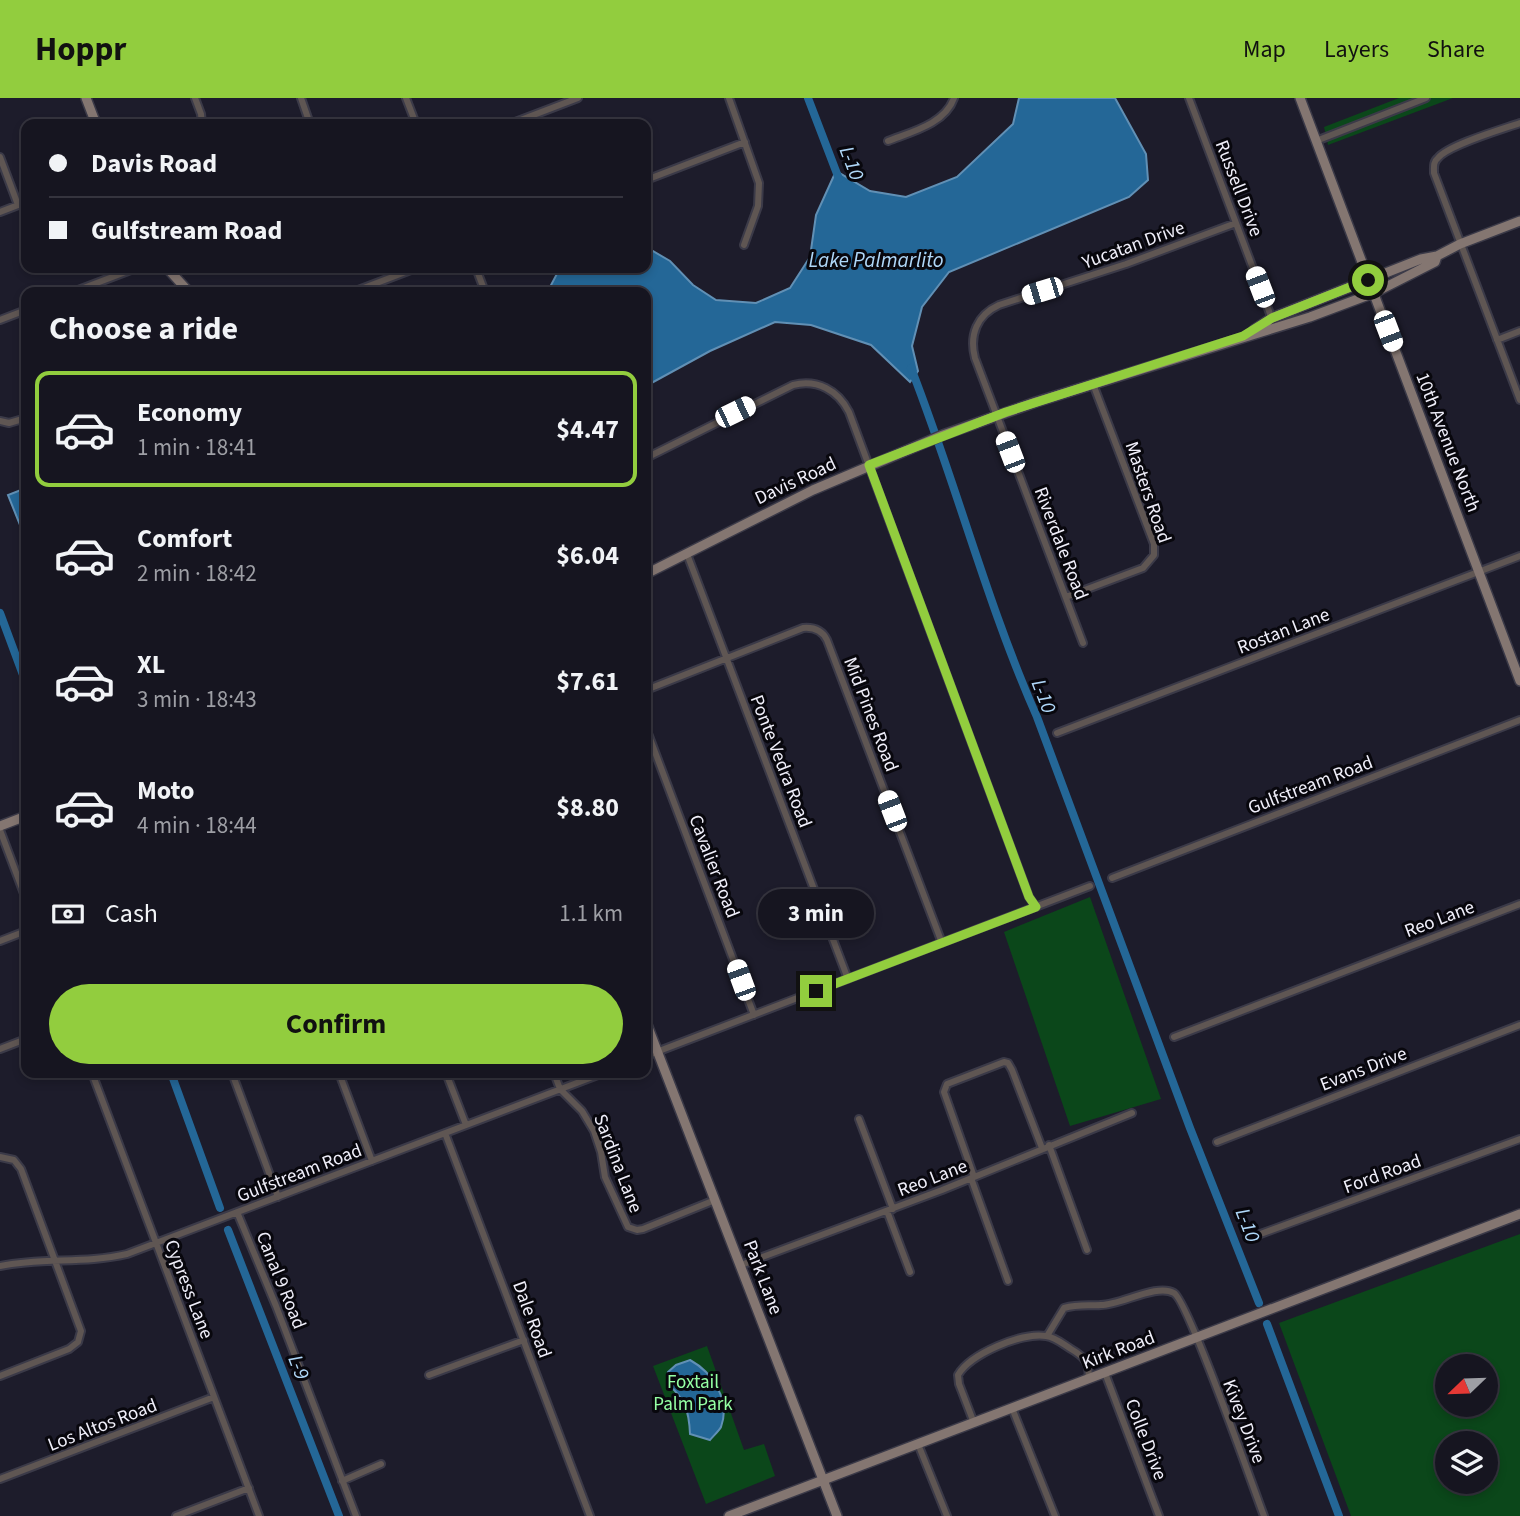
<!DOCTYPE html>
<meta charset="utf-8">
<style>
:root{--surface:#161520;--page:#1f1e29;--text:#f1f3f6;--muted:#9e9fa5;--line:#35343e;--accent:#92cd3e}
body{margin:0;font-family:"Source Sans 3",sans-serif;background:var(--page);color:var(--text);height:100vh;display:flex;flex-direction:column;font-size:26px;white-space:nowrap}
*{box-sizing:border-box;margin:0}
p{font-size:23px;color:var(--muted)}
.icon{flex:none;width:38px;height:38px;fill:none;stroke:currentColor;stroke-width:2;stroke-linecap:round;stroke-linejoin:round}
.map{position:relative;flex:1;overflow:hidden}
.drawer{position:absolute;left:21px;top:189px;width:630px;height:791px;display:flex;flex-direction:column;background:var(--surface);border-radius:14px;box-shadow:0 4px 10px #0003,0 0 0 2px var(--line)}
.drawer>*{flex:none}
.guide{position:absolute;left:21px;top:21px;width:630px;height:154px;border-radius:14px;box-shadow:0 4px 10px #0003,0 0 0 2px var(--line);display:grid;align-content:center;height:154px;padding:0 28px;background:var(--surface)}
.needle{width:46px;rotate:247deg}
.controls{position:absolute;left:1435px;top:1256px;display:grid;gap:14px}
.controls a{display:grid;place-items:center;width:63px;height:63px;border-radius:50%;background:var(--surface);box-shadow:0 4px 10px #0003,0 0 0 2px var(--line);font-size:35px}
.end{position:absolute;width:32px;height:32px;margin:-16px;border:9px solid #92cd3e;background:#111;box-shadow:0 0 0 4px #111}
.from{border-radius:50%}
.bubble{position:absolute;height:49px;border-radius:24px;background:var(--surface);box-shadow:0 4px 10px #0003,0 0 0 2px var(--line);font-size:23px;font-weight:700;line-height:49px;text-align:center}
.car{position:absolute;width:21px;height:42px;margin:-21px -10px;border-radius:9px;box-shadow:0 0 5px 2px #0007;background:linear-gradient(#fff 24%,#345 0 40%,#fff 0 76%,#345 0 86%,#fff 0)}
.guide b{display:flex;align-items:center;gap:24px;height:66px;font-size:26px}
.guide b+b{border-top:2px solid var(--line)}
.guide i{width:18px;height:18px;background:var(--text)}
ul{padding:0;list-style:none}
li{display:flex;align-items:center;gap:21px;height:116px;margin:0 14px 10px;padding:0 14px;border:4px solid transparent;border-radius:14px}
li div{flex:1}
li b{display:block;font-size:26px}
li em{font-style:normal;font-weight:700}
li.active{border-color:var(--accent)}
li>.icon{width:63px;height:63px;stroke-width:1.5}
h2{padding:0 28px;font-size:32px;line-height:84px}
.pay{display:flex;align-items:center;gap:18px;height:77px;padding:0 28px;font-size:26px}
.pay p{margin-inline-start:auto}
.action{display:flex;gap:14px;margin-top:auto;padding:14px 28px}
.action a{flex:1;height:80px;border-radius:42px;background:var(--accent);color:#111;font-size:28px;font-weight:700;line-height:80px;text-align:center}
header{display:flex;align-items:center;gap:42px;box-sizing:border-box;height:98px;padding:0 35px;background:var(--accent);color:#111}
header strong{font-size:33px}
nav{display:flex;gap:38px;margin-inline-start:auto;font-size:24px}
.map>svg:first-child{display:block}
.green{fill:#0b471a;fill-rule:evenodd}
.water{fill:#246797;stroke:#6190b5;stroke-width:2}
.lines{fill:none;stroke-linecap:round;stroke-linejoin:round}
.canal{stroke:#246797;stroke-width:8}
.street-casing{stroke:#3b3a48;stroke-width:10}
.secondary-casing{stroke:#3b3a48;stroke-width:12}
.street{stroke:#5f5653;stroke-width:6}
.secondary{stroke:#847671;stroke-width:9}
.route{stroke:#92cd3e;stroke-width:9}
.labels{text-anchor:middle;stroke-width:6;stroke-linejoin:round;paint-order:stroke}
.street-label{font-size:19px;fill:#f0effa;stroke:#08070d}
.park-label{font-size:19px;fill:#95ffa4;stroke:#08070d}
.water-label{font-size:21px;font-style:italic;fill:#afd7f8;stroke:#08070d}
</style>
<header>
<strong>Hoppr</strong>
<nav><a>Map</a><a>Layers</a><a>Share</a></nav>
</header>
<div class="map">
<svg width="1520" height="1418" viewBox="0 0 1520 1418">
<rect width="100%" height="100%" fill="#1d1c2b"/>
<path class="green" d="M1399,0H1453L1328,47L1324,29Z
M1090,799L1161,1001L1070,1028L1004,834Z
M1520,1136V1418H1351L1279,1225ZM1447,1269H1486V1307H1447ZM1447,1346H1486V1384H1447Z
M707,1248L744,1352L764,1346L775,1378L706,1406L653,1268Z"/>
<path class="water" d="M1019,0H1115L1146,56L1148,82L1129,99L949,174L922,209L912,248L918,273L910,284L871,247L811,227L775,224L710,253L646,288V194H552L550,189L560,170H646V149L670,163L693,187L716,202L756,205L790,190L810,159L816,117L836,73L870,93L906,99L957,79L1013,26Z
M26,390V442L8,397Z
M690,1262C712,1274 731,1302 721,1329C719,1333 713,1338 710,1342L690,1336C689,1312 685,1301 667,1285L668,1274L676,1267Z"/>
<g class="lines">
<path class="canal" d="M808,0L839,81
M911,270C956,385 987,506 1037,619L1190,1030L1259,1205
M0,515L26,585
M171,975L220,1110
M228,1132L339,1418
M1267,1226L1339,1418"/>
<defs>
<path id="street" d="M195,0L201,16L202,26
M301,0L310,26
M406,0L416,26
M729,0L759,85L758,108L744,147
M1189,0L1272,221
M1520,25C1503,31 1448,47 1438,60C1433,64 1434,69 1434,75L1520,302
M510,26L578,0
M888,43C911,34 945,26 954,0
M1316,43L1426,0
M0,59L18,107
M646,82L745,44
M0,114L26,104
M476,170L485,194
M73,194L136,170
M353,194L416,170
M0,222L26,212
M1497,242L1520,233
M0,323L9,325L26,320
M646,360L793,287C817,281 838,292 849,314L1029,799L1036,809
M687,456L848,881
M1066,499L1143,470L1154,457V446L1093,286
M1083,545L975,260C969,237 977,217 999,207L1126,166L1236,125
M646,592L803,530C814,529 822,532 827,542L942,845
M646,630L754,917
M1057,635L1520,458
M0,732L26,801
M1112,780L1520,622
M0,843L26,833
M1174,939L1520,806
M0,951L26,941
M646,958L1090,788
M92,975L259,1418
M232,975L278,1099
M339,975L372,1063
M446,975L466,1027
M554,975L560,991L582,1013L594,1033L601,1054L605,1079L628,1129L637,1132L643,1131L715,1102
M859,1021L893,1111
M445,1035L590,1418
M1217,1044L1520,927
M1049,1047L1087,1152
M0,1059L14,1062L21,1071L81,1233L78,1244L69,1251L0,1278
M974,1079L944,994L947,986L1004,964L1008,965L1012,972L1042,1050
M971,1080L1008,1183
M887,1113L910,1174
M237,1114L276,1208L356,1418
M1255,1138L1520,1041
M741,1167L942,1092L1132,1015
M0,1168C42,1159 84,1166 127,1156L603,975
M1047,1238L1064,1210C1078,1206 1088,1208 1101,1207C1121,1207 1157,1185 1174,1195C1188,1203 1253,1389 1264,1418
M1105,1275L1159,1418
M429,1277L524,1242
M1012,1310L1055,1418
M974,1325L959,1286L958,1277C970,1256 1022,1234 1046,1238C1055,1239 1063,1246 1071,1251C1083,1258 1091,1265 1088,1281
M918,1346L947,1418
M0,1381L214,1299
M342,1383L381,1366
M176,1418L249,1390"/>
<path id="secondary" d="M86,0L96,26
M1300,0L1520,583
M167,170L189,194
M1254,232L1272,220L1421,161L1437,158L1460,146L1520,123
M646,476L813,392L943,337L1036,304L1310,219L1374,195L1435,164L1437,158
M0,728L26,718
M646,924L837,1418
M729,1418L1520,1116"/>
</defs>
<use href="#street" class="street-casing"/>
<use href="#secondary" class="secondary-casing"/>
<use href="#street" class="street"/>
<use href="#secondary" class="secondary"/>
</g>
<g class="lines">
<path class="route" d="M816,893L1036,809L1029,799L869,367L1006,314L1243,238L1272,220L1368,182"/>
</g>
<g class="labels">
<g class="street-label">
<text transform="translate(1240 90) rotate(69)" y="7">Russell Drive</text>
<text transform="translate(1133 146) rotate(-20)" y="7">Yucatan Drive</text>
<text transform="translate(1449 344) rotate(69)" y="7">10th Avenue North</text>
<text transform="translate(795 382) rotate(-25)" y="7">Davis Road</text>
<text transform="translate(1149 394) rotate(71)" y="7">Masters Road</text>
<text transform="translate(1062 445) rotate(69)" y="7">Riverdale Road</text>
<text transform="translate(1283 532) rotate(-21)" y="7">Rostan Lane</text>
<text transform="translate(872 616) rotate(69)" y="7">Mid Pines Road</text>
<text transform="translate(782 663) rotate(69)" y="7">Ponte Vedra Road</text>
<text transform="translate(1310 686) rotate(-21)" y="7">Gulfstream Road</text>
<text transform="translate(715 768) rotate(69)" y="7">Cavalier Road</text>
<text transform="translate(1439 820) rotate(-21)" y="7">Reo Lane</text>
<text transform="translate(1363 970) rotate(-21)" y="7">Evans Drive</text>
<text transform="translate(619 1065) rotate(69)" y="7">Sardina Lane</text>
<text transform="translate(299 1074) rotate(-21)" y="7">Gulfstream Road</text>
<text transform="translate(1382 1075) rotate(-20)" y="7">Ford Road</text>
<text transform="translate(932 1079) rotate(-21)" y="7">Reo Lane</text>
<text transform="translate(764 1179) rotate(69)" y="7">Park Lane</text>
<text transform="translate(282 1182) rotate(68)" y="7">Canal 9 Road</text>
<text transform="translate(190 1191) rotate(69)" y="7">Cypress Lane</text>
<text transform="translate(533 1221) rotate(70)" y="7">Dale Road</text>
<text transform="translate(1118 1251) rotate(-21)" y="7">Kirk Road</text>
<text transform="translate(1245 1323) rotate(69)" y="7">Kivey Drive</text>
<text transform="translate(102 1326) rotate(-21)" y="7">Los Altos Road</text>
<text transform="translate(1147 1341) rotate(69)" y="7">Colle Drive</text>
</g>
<g class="park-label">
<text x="693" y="1290">Foxtail<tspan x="693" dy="22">Palm Park</tspan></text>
</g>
<g class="water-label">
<text transform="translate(852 65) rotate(69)" y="7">L-10</text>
<text x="876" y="169">Lake Palmarlito</text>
<text transform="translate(1044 598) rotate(69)" y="7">L-10</text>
<text transform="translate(1248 1127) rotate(69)" y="7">L-10</text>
<text transform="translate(299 1269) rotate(69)" y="7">L-9</text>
</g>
</g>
</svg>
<div class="controls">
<a><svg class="needle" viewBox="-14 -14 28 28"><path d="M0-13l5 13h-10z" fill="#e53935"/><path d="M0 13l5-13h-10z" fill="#9e9fa5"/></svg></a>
<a><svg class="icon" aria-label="layers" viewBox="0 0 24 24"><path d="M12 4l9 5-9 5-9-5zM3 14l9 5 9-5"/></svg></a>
</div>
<i class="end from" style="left:1368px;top:182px"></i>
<i class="end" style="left:816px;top:893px"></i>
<div class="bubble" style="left:758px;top:791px;width:116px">3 min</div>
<i class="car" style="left:1260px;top:189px;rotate:339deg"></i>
<i class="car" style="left:1042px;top:193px;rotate:253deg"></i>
<i class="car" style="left:1388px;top:233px;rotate:159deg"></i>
<i class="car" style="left:735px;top:314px;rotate:64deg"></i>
<i class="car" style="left:1010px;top:354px;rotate:339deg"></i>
<i class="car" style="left:892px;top:713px;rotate:339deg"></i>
<i class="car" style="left:741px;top:882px;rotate:340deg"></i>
<div class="guide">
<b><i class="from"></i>Davis Road</b>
<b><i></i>Gulfstream Road</b>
</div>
<section class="drawer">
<h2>Choose a ride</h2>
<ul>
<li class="active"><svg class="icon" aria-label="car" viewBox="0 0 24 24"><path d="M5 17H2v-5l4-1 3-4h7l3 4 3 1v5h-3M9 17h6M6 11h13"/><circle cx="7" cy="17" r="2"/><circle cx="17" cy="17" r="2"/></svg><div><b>Economy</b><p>1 min · 18:41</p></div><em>$4.47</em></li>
<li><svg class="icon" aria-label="car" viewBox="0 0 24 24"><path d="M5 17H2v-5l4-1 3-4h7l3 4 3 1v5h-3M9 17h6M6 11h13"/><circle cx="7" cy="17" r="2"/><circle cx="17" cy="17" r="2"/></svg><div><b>Comfort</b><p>2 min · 18:42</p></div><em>$6.04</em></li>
<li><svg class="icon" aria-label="car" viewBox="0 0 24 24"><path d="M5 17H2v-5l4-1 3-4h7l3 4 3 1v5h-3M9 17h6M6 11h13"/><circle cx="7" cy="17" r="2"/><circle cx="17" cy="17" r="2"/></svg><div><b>XL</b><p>3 min · 18:43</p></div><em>$7.61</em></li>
<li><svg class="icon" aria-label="car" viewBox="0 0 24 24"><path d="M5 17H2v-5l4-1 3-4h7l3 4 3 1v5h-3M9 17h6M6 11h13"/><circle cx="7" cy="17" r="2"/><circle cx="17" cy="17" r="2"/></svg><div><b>Moto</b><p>4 min · 18:44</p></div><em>$8.80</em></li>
</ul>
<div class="pay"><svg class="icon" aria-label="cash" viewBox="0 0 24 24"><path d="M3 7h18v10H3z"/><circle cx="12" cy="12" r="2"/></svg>Cash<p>1.1 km</p></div>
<div class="action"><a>Confirm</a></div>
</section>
</div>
